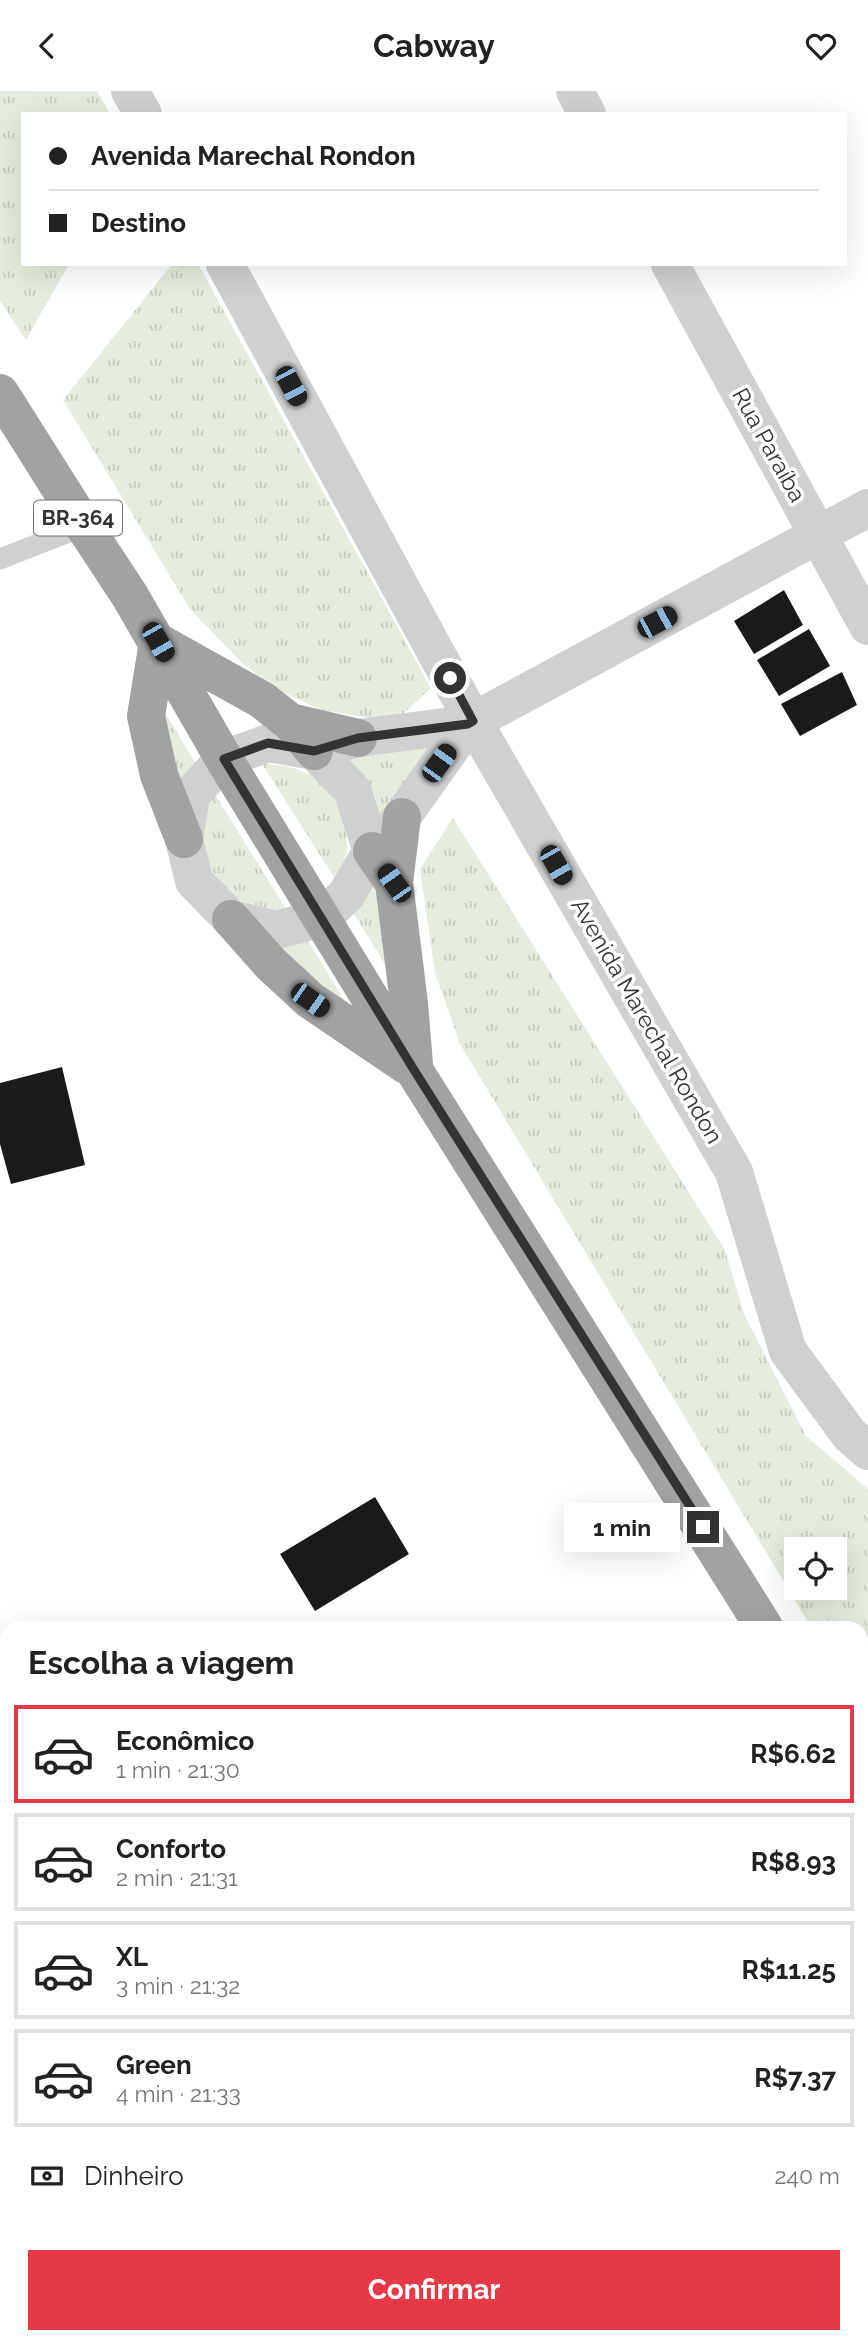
<!DOCTYPE html>
<html lang="pt">
<meta charset="utf-8">
<style>
:root{--surface:#fff;--page:#f2f2f2;--text:#222;--muted:#767676;--line:#e0e0e0;--accent:#e63946}
body{margin:0;font-family:Raleway,sans-serif;background:var(--page);color:var(--text);height:100vh;display:flex;flex-direction:column;font-size:26px;white-space:nowrap}
*{box-sizing:border-box;margin:0}
p{font-size:23px;color:var(--muted)}
.icon{flex:none;width:38px;height:38px;fill:none;stroke:currentColor;stroke-width:2;stroke-linecap:round;stroke-linejoin:round}
.map{position:relative;flex:1;overflow:hidden}
.details{position:absolute;left:0px;top:1530px;width:868px;height:723px;display:flex;flex-direction:column;background:var(--surface);border-radius:21px 21px 0 0;box-shadow:0 7px 28px #0002}
.details>*{flex:none}
.guide{position:absolute;left:21px;top:21px;width:826px;height:154px;border-radius:0px;box-shadow:0 7px 28px #0002;display:grid;align-content:center;height:154px;padding:0 28px;background:var(--surface)}
.fabs{position:absolute;left:784px;top:1446px;display:grid;gap:14px}
.fabs a{display:grid;place-items:center;width:63px;height:63px;border-radius:0px;background:var(--surface);box-shadow:0 7px 28px #0002;font-size:35px}
.end{position:absolute;width:32px;height:32px;margin:-16px;border:9px solid #333;background:#fff;box-shadow:0 0 0 4px #fff}
.from{border-radius:50%}
.bubble{position:absolute;height:49px;border-radius:0px;background:var(--surface);box-shadow:0 7px 28px #0002;font-size:23px;font-weight:700;line-height:49px;text-align:center}
.car{position:absolute;width:21px;height:42px;margin:-21px -10px;border-radius:9px;box-shadow:0 0 5px 2px #0007;background:linear-gradient(#222 24%,#8ab4d8 0 40%,#222 0 76%,#8ab4d8 0 86%,#222 0)}
.guide b{display:flex;align-items:center;gap:24px;height:66px;font-size:26px}
.guide b+b{border-top:2px solid var(--line)}
.guide i{width:18px;height:18px;background:var(--text)}
ul{padding:0;list-style:none}
li{display:flex;align-items:center;gap:21px;height:98px;margin:0 14px 10px;padding:0 14px;border:4px solid var(--line);border-radius:0px}
li div{flex:1}
li b{display:block;font-size:26px}
li em{font-style:normal;font-weight:700}
li.current{border-color:var(--accent)}
li>.icon{width:63px;height:63px;stroke-width:1.5}
h2{padding:0 28px;font-size:32px;line-height:84px}
.pay{display:flex;align-items:center;gap:18px;height:77px;padding:0 28px;font-size:26px}
.pay p{margin-inline-start:auto}
.primary-button{display:flex;gap:14px;margin-top:auto;padding:14px 28px}
.primary-button a{flex:1;height:80px;border-radius:0px;background:var(--accent);color:#fff;font-size:28px;font-weight:700;line-height:80px;text-align:center}
header{display:flex;justify-content:space-between;align-items:center;height:91px;padding:0 28px;background:var(--surface);font-size:32px;font-weight:700}
.map>svg:first-child{display:block}
.grass{fill:url(#grass-tufts);fill-rule:evenodd}
.building{fill:#1a1a1a}
.lines{fill:none;stroke-linecap:round;stroke-linejoin:round}
.service{stroke:#d0d0d0;stroke-width:21}
.minor{stroke:#d0d0d0;stroke-width:38}
.tertiary{stroke:#d0d0d0;stroke-width:38}
.trunk{stroke:#a2a2a2;stroke-width:38}
.route{stroke:#333;stroke-width:9}
.labels{text-anchor:middle;stroke-width:7;stroke-linejoin:round;paint-order:stroke}
.shield{fill:#fff;stroke:#707070;stroke-width:2}
.shield-label{font-size:21px;font-weight:bold;fill:#333}
.street-label{font-size:23px;fill:#333;stroke:#fff}
</style>
<header><svg class="icon" aria-label="back" viewBox="0 0 24 24"><path d="M15 5l-7 7 7 7"/></svg>Cabway<svg class="icon" aria-label="heart" viewBox="0 0 24 24"><path d="M12 20l-8-8c-3-5 5-10 8-4 3-6 11-1 8 4z"/></svg></header>
<div class="map">
<svg width="868" height="2251" viewBox="0 0 868 2251">
<defs>
<pattern id="grass-tufts" width="24" height="20" patternUnits="userSpaceOnUse" patternTransform="scale(1.75)"><rect width="24" height="20" fill="#e6ecdf"/><path d="M3 7l-1-3M5 7V3M7 7l1-3M15 17l-1-3M17 17v-4M19 17l1-3" fill="none" stroke="#c6cbc0"/></pattern>
</defs>
<rect width="100%" height="100%" fill="#fff"/>
<path class="grass" d="M0,0H97L110,23H23V173H69L26,249L0,210Z
M172,173H198L431,597L403,623L370,627L321,619L274,597L243,573L190,518L63,309Z
M158,610L196,673L176,696Z
M445,648L381,731C376,703 366,684 345,665Z
M262,673C290,673 316,681 334,705C339,711 341,723 343,731C350,754 349,766 334,786Z
M214,702L286,818L275,820L242,816L215,794L201,756L206,712Z
M453,727L725,1159L744,1223L806,1345L868,1398V1632L861,1620V1536H811L460,953L435,882L420,778ZM796,1458H835V1496H796Z
M376,789L391,883L354,823Z
M307,848L349,917L276,858L294,854Z
M861,2042L868,2054V2251H0V2088L7,2084V2245H861Z"/>
<path class="building" d="M784,499L803,534L754,563L734,530Z
M809,538L830,575L779,605L757,569Z
M842,581L857,614L800,645L781,613Z
M62,976L85,1074L11,1093L0,1053V992Z
M375,1406L409,1463L315,1520L280,1463Z"/>
<g class="lines">
<path class="service" d="M0,468L84,435"/>
<path class="minor" d="M130,0L143,23
M575,0L587,23
M225,173L473,630L734,1081L788,1260L849,1343L868,1360
M670,173L868,535"/>
<path class="tertiary" d="M468,633L402,726L372,760L346,804L322,827L276,839L231,828L194,790L184,748L191,704L224,668L268,652L314,660L358,647L468,633L868,417
M314,660L352,699L372,760"/>
<path class="trunk" d="M0,302L84,435L130,505L224,668L414,979L764,1536
M158,551L146,625L159,684L184,748
M158,551L262,609L290,631L314,660
M290,631L358,647
M372,760L394,792L409,912L414,973
M394,792L402,726
M231,828L271,873L310,909L406,974
M861,1691L868,1702"/>
</g>
<g class="lines">
<path class="route" d="M450,587L473,630L468,633L358,647L314,660L268,652L224,668L414,979L703,1436"/>
</g>
<g class="labels">
<rect class="shield" x="34" y="409.5" width="88" height="35" rx="5"/>
<g class="shield-label">
<text x="78" y="434">BR-364</text>
</g>
<g class="street-label">
<text transform="translate(769 354) rotate(61)" y="8">Rua Paraíba</text>
<text transform="translate(647 930) rotate(60)" y="8">Avenida Marechal Rondon</text>
</g>
</g>
</svg>
<div class="fabs">
<a><svg class="icon" aria-label="locate" viewBox="0 0 24 24"><circle cx="12" cy="12" r="6"/><path d="M12 2v4M12 18v4M2 12h4M18 12h4"/></svg></a>
</div>
<i class="end from" style="left:450px;top:587px"></i>
<i class="end" style="left:703px;top:1436px"></i>
<div class="bubble" style="left:564px;top:1412px;width:116px">1 min</div>
<i class="car" style="left:291px;top:295px;rotate:152deg"></i>
<i class="car" style="left:657px;top:531px;rotate:62deg"></i>
<i class="car" style="left:158px;top:551px;rotate:150deg"></i>
<i class="car" style="left:439px;top:672px;rotate:36deg"></i>
<i class="car" style="left:556px;top:774px;rotate:150deg"></i>
<i class="car" style="left:394px;top:792px;rotate:325deg"></i>
<i class="car" style="left:310px;top:909px;rotate:125deg"></i>
<div class="guide">
<b><i class="from"></i>Avenida Marechal Rondon</b>
<b><i></i>Destino</b>
</div>
<section class="details">
<h2>Escolha a viagem</h2>
<ul>
<li class="current"><svg class="icon" aria-label="car" viewBox="0 0 24 24"><path d="M5 17H2v-5l4-1 3-4h7l3 4 3 1v5h-3M9 17h6M6 11h13"/><circle cx="7" cy="17" r="2"/><circle cx="17" cy="17" r="2"/></svg><div><b>Econômico</b><p>1 min · 21:30</p></div><em>R$6.62</em></li>
<li><svg class="icon" aria-label="car" viewBox="0 0 24 24"><path d="M5 17H2v-5l4-1 3-4h7l3 4 3 1v5h-3M9 17h6M6 11h13"/><circle cx="7" cy="17" r="2"/><circle cx="17" cy="17" r="2"/></svg><div><b>Conforto</b><p>2 min · 21:31</p></div><em>R$8.93</em></li>
<li><svg class="icon" aria-label="car" viewBox="0 0 24 24"><path d="M5 17H2v-5l4-1 3-4h7l3 4 3 1v5h-3M9 17h6M6 11h13"/><circle cx="7" cy="17" r="2"/><circle cx="17" cy="17" r="2"/></svg><div><b>XL</b><p>3 min · 21:32</p></div><em>R$11.25</em></li>
<li><svg class="icon" aria-label="car" viewBox="0 0 24 24"><path d="M5 17H2v-5l4-1 3-4h7l3 4 3 1v5h-3M9 17h6M6 11h13"/><circle cx="7" cy="17" r="2"/><circle cx="17" cy="17" r="2"/></svg><div><b>Green</b><p>4 min · 21:33</p></div><em>R$7.37</em></li>
</ul>
<div class="pay"><svg class="icon" aria-label="cash" viewBox="0 0 24 24"><path d="M3 7h18v10H3z"/><circle cx="12" cy="12" r="2"/></svg>Dinheiro<p>240 m</p></div>
<div class="primary-button"><a>Confirmar</a></div>
</section>
</div>
